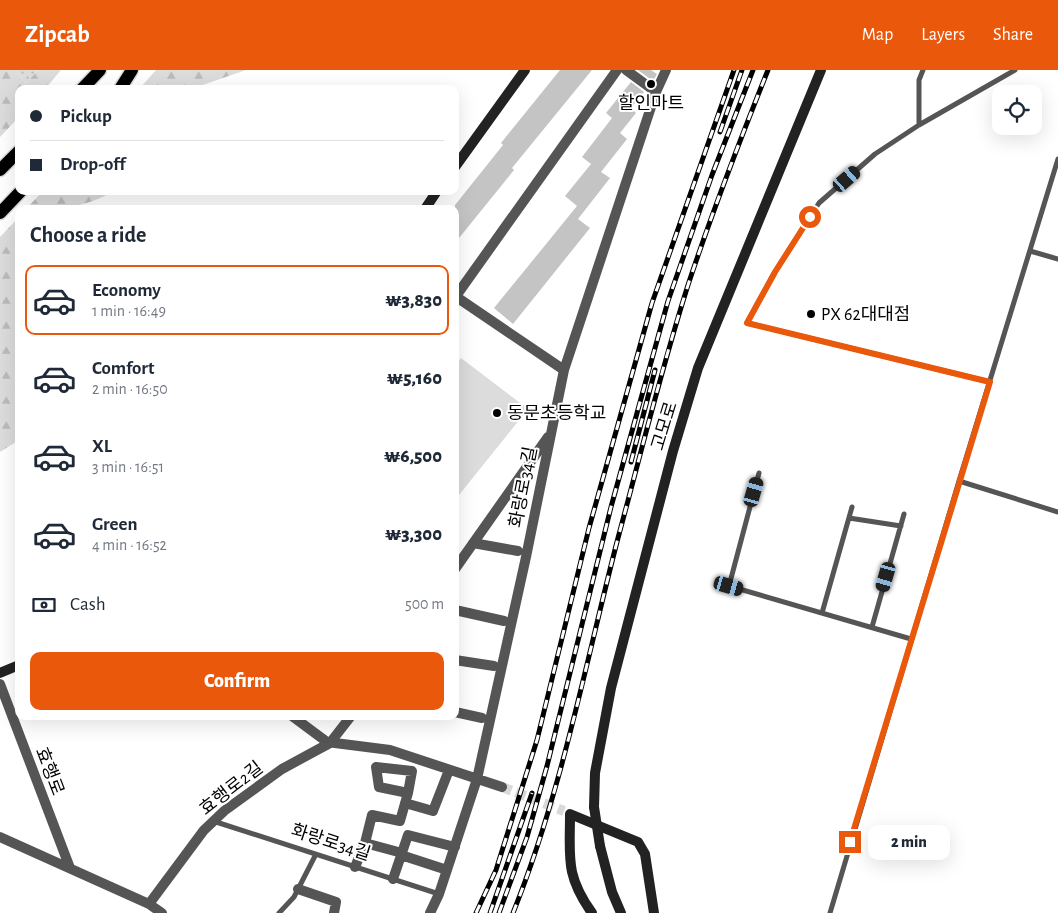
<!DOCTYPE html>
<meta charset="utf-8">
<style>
:root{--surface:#fff;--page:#f2f2f3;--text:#1f2937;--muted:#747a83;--line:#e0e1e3;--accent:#ea580c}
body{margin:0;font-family:"Alegreya Sans","Noto Sans KR",sans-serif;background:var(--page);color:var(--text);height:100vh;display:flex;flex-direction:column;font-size:19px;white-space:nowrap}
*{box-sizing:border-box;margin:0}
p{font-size:16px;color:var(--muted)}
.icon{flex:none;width:28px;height:28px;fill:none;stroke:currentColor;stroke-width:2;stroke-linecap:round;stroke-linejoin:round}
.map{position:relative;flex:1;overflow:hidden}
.sheet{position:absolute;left:15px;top:135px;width:444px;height:515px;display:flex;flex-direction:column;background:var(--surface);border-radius:10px;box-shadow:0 5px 20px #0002}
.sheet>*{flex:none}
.hud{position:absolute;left:15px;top:15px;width:444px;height:110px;border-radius:10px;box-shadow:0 5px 20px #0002;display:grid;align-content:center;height:110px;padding:0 15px;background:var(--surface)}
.fabs{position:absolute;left:992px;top:15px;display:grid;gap:10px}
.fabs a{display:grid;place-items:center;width:50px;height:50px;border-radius:10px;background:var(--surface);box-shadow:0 5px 20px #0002;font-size:25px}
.end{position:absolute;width:22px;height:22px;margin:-11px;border:6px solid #ea580c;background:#fff;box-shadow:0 0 0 2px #fff}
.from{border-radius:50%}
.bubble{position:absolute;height:35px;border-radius:10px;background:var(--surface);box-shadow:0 5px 20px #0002;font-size:16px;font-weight:800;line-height:35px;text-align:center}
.car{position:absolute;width:15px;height:30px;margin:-15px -8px;border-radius:6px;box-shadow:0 0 4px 1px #0007;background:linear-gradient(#222 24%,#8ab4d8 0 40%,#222 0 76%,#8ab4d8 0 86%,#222 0)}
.hud b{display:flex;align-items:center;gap:18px;height:48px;font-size:19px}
.hud b+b{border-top:1px solid var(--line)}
.hud i{width:12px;height:12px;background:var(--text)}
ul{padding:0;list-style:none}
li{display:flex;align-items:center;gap:15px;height:70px;margin:0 10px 8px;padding:0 5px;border:2px solid transparent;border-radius:10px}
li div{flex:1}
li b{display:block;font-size:19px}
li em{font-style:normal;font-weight:800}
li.active{border-color:var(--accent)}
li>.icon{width:45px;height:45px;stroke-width:1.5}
h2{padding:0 15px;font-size:22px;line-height:60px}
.pay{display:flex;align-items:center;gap:12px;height:55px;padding:0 15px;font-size:19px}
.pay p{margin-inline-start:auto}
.action{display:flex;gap:10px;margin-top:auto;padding:10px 15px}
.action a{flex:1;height:58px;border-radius:10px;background:var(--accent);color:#fff;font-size:20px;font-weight:800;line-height:58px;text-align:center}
header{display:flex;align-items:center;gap:30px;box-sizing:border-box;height:70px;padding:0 25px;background:var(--accent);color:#fff}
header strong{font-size:24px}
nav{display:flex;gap:28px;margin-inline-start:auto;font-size:18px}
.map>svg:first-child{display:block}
.grass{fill:#dcdcdc}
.forest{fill:url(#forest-firs)}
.park{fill:url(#park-dots)}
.building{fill:#c4c4c4}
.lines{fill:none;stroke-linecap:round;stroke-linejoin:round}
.street-tunnel{stroke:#d9d9d9;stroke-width:10;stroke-dasharray:10 5;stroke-linecap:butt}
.primary-casing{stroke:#dbdbdb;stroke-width:15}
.lane{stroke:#555;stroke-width:5}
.street{stroke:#555;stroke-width:10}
.secondary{stroke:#222;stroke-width:10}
.primary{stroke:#000;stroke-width:12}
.rail-casing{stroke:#000;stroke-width:5}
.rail{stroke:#fff;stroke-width:3;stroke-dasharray:9;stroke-linecap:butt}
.secondary-bridge{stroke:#222;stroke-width:10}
.route{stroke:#ea580c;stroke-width:6}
.poi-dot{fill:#000;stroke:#fff;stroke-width:2}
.labels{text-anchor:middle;stroke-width:4;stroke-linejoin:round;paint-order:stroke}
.poi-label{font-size:18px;fill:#000;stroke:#fff;text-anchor:start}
.street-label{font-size:18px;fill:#000;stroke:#fff}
</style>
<header>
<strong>Zipcab</strong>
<nav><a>Map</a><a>Layers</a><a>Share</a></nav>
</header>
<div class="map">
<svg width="1058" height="843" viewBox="0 0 1058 843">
<defs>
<pattern id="forest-firs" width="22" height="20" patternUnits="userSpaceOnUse" patternTransform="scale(1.25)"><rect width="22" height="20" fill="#dcdcdc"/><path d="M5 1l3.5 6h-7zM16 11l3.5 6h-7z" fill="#bbb"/></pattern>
<pattern id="park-dots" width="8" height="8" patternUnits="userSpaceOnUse" patternTransform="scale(1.25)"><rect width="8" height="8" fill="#dcdcdc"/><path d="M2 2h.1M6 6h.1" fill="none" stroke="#bbb" stroke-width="1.8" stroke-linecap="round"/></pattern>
</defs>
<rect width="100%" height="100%" fill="#fff"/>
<path class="grass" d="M461,288L528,339L455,430V296Z"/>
<path class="forest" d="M0,0H15L26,13L38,0H61L45,19H19V47L0,67Z
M156,0H246L191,19H139Z
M43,121H113C87,138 56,139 26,139Z
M19,147V370L0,382V167Z"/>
<path class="park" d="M15,0H38L26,13Z"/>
<path class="building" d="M560,0H592L512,98L514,100L455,173V135L503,75L501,73Z
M638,0H651L657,4L653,11Z
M631,12L644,22L631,38L636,43L620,63L627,69L601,102L610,108L578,149L590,158L513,254L494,238L577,136L565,126L591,94L582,87L612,48L606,43Z"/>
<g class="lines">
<path class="street-tunnel" d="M502,717L564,741"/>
<defs>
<path id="primary" d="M82,19L100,0
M120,19L132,0
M0,100L19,81
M0,143L21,121"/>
</defs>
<use href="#primary" class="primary-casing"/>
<path class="lane" d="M919,55V10L923,0
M1030,181L1058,189
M990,312L747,253L775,202L819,133L875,84L919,55L1015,0
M759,403L729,516L911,569
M959,411L1058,442
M849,448L901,456
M822,543L852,437
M872,557L904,444
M213,751L439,824
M279,843L294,827L316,784
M830,843L959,411L1058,89"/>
<path class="street" d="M626,0L656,22
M455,226L564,300
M456,226L617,0
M473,473L518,481
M455,499L548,367
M455,540L504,551
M455,590L494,596
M0,614L70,798
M455,642L482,648
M292,646L327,672L390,680L502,717
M405,733L433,741L449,700
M0,767L149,834L162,843
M365,773L372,745L400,751L408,723L379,717L376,697L412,701L408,723
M401,785L447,800
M355,797L365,773L402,783
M393,809L408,765L455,777
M298,819L336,832L334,843
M149,834L204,760L224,741L282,699L330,673L351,646
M430,843L439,824L477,709L526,487L564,300L656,22L666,0"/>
<path class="secondary" d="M455,97L525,0
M425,139L437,121
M0,603L19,595
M594,737L595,703L611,618L673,381L698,298L821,0
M600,776L612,822L621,843
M592,843C565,805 570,788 570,744L638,772L645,784L654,843"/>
<use href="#primary" class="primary"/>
<defs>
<path id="rail" d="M720,62L742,0
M631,392L655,300
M476,843L496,800L537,670L589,458L652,233L734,0
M490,843L532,723
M499,843L527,767L547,696L611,437L668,231L712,105L753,0
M513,843C562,721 585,595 618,468C641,383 662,296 689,212C713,140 740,70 768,0"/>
</defs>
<use href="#rail" class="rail-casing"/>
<use href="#rail" class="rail"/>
<path class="secondary-bridge" d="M594,737L600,776"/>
</g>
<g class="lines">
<path class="route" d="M810,147L775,202L747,253L990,312L850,772"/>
</g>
<g class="poi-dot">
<circle cx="651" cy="14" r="5"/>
<circle cx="811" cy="244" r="5"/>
<circle cx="497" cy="343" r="5"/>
</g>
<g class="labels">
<g class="poi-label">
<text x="651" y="39" text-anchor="middle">할인마트</text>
<text x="821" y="250">PX 62대대점</text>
<text x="507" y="349">동문초등학교</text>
</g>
<g class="street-label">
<text transform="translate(664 356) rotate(-73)" y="6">고모로</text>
<text transform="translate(523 417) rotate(-79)" y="6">화랑로34길</text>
<text transform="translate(50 701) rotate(69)" y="6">효행로</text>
<text transform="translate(231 718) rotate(-38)" y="6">효행로2길</text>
<text transform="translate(331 772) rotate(18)" y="6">화랑로34길</text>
</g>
</g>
</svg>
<div class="fabs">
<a><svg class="icon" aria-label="locate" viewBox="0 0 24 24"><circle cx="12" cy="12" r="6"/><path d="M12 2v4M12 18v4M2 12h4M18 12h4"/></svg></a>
</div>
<i class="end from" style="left:810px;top:147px"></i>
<i class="end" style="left:850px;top:772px"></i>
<div class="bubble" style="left:868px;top:755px;width:82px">2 min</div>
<i class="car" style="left:847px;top:109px;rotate:49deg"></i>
<i class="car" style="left:754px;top:422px;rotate:16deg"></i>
<i class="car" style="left:886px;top:507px;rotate:196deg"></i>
<i class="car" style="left:729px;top:516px;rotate:106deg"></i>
<div class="hud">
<b><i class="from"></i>Pickup</b>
<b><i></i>Drop-off</b>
</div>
<section class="sheet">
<h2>Choose a ride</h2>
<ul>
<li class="active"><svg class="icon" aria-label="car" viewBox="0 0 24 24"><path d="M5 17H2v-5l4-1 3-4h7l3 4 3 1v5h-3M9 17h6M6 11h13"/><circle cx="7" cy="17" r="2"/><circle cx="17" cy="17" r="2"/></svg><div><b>Economy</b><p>1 min · 16:49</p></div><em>₩3,830</em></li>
<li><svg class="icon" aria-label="car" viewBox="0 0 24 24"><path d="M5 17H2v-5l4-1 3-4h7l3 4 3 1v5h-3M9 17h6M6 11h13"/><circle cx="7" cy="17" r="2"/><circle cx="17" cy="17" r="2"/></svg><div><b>Comfort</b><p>2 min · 16:50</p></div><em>₩5,160</em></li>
<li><svg class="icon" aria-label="car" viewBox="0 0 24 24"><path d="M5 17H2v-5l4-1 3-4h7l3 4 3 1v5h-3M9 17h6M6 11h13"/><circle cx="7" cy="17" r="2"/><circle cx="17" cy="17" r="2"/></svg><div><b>XL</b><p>3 min · 16:51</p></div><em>₩6,500</em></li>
<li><svg class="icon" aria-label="car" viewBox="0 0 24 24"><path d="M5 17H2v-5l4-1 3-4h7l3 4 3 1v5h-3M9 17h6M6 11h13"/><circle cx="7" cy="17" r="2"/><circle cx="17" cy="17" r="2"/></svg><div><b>Green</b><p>4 min · 16:52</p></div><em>₩3,300</em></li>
</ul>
<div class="pay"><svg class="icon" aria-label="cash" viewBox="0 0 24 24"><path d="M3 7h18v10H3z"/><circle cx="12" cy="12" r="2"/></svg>Cash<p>500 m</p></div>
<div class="action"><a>Confirm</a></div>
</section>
</div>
